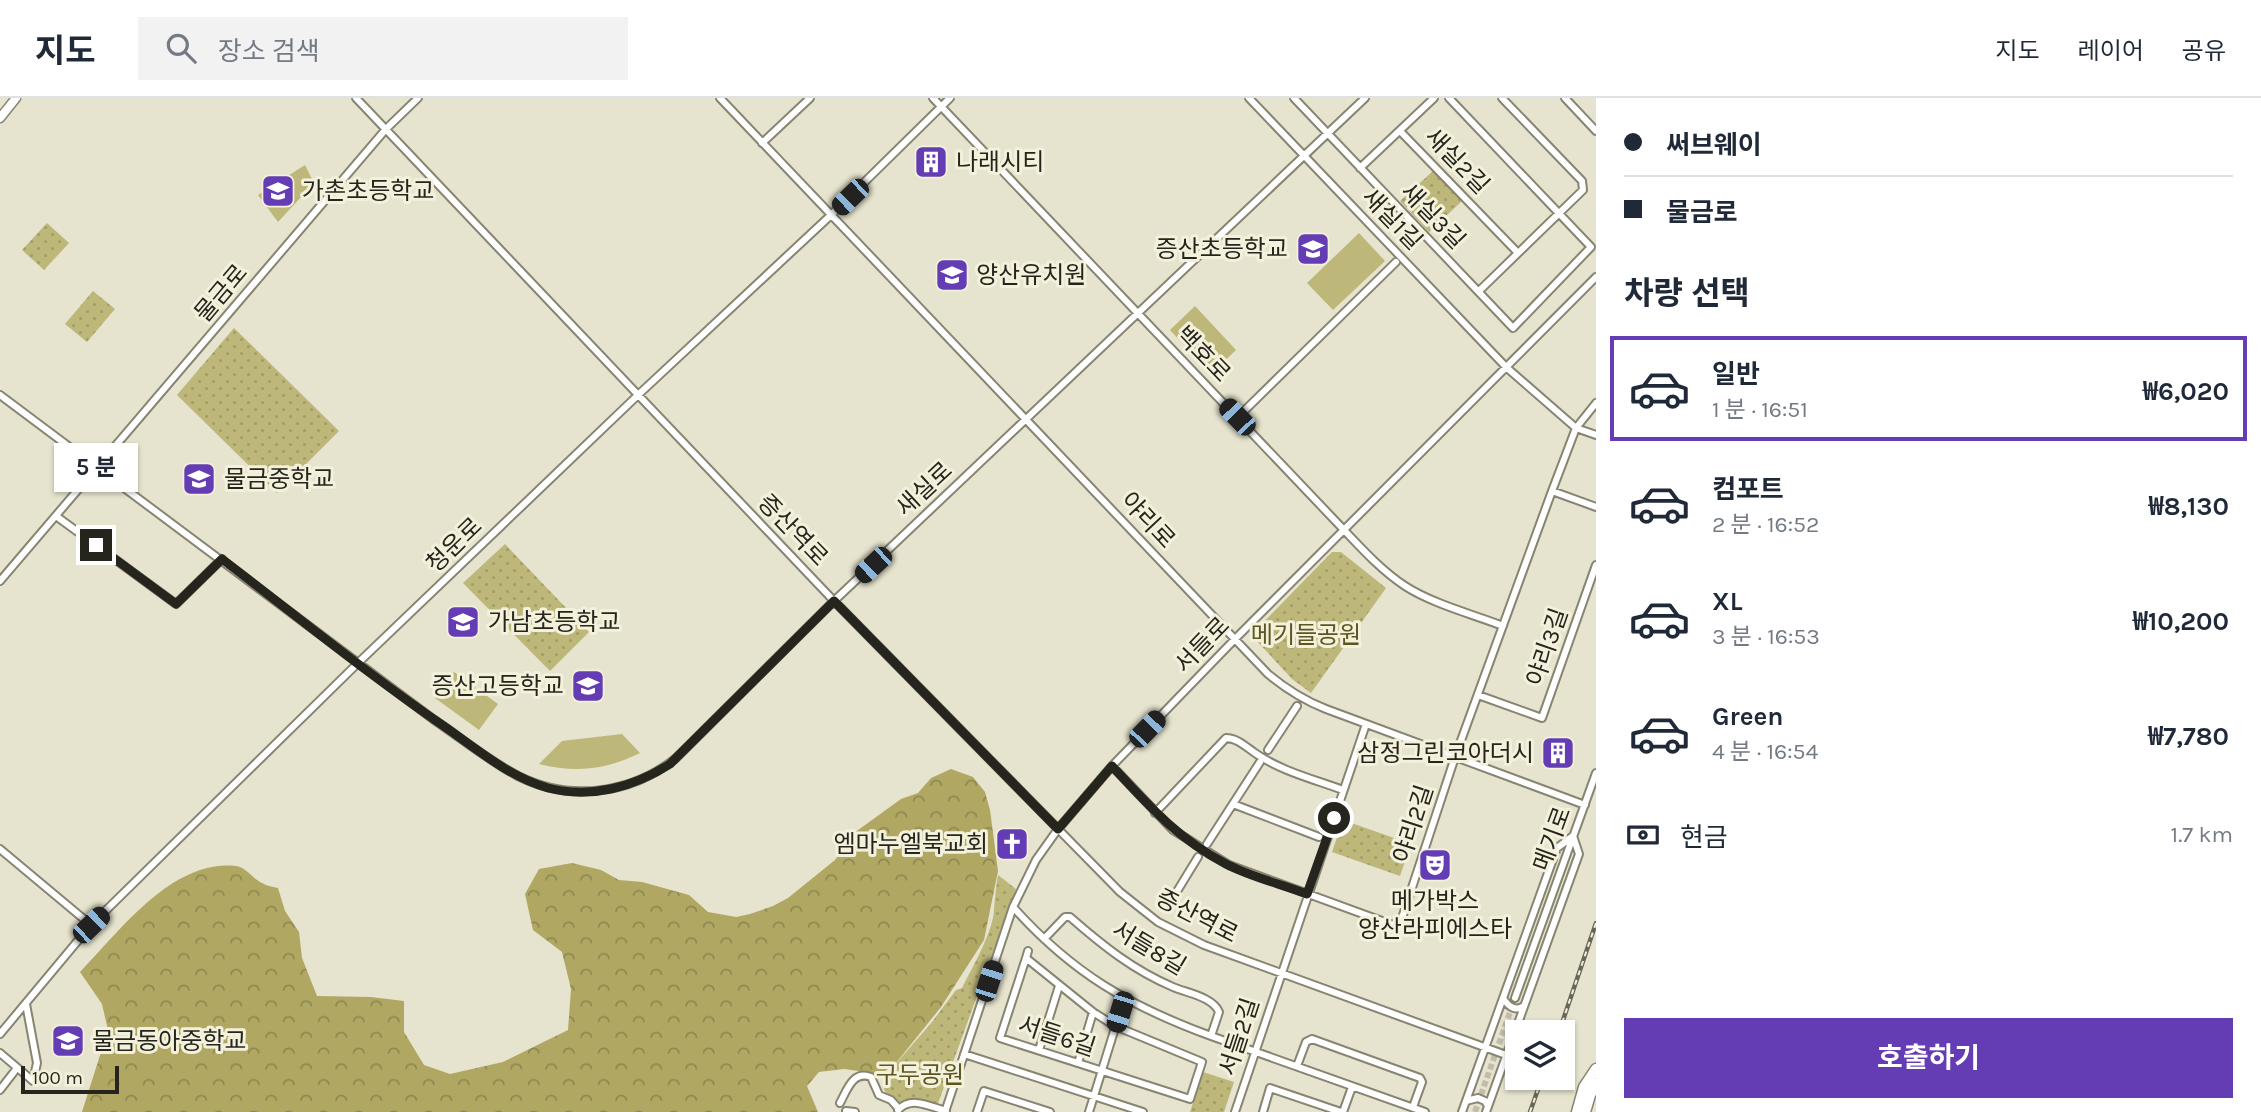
<!DOCTYPE html>
<html lang="ko">
<meta charset="utf-8">
<style>
:root{--surface:#fff;--page:#f2f2f3;--text:#1f2937;--muted:#747a83;--line:#e0e1e3;--accent:#643cb4}
body{margin:0;font-family:Karla,"Noto Sans KR",sans-serif;background:var(--page);color:var(--text);height:100vh;display:flex;flex-direction:column;font-size:26px;white-space:nowrap}
*{box-sizing:border-box;margin:0}
p{font-size:23px;color:var(--muted)}
.icon{flex:none;width:38px;height:38px;fill:none;stroke:currentColor;stroke-width:2;stroke-linecap:round;stroke-linejoin:round}
.map{position:relative;flex:1;overflow:hidden}
.sheet{display:flex;flex-direction:column;background:var(--surface);width:665px}
.sheet>*{flex:none}
.hud{display:grid;align-content:center;height:154px;padding:0 28px;background:var(--surface)}
.fabs{position:absolute;left:1505px;top:922px;display:grid;gap:14px}
.fabs a{display:grid;place-items:center;width:70px;height:70px;border-radius:0px;background:var(--surface);box-shadow:0 2px 5px #0004;font-size:35px}
.scale{position:absolute;left:21px;bottom:18px;width:98px;box-sizing:border-box;padding-left:7px;border:4px solid #26251d;border-top:0;font-size:19px;line-height:24px;white-space:nowrap;color:#26251d;-webkit-text-stroke:5px #f3f1db;paint-order:stroke}
.end{position:absolute;width:32px;height:32px;margin:-16px;border:9px solid #26251d;background:#fff;box-shadow:0 0 0 4px #fff}
.from{border-radius:50%}
.bubble{position:absolute;height:49px;border-radius:0px;background:var(--surface);box-shadow:0 2px 5px #0004;font-size:23px;font-weight:700;line-height:49px;text-align:center}
.car{position:absolute;width:21px;height:42px;margin:-21px -10px;border-radius:9px;box-shadow:0 0 5px 2px #0007;background:linear-gradient(#222 24%,#8ab4d8 0 40%,#222 0 76%,#8ab4d8 0 86%,#222 0)}
.hud b{display:flex;align-items:center;gap:24px;height:66px;font-size:26px}
.hud b+b{border-top:2px solid var(--line)}
.hud i{width:18px;height:18px;background:var(--text)}
ul{padding:0;list-style:none}
li{display:flex;align-items:center;gap:21px;height:105px;margin:0 14px 10px;padding:0 14px;border:4px solid transparent;border-radius:0px}
li div{flex:1}
li b{display:block;font-size:26px}
li em{font-style:normal;font-weight:700}
li.selected{border-color:var(--accent)}
li>.icon{width:63px;height:63px;stroke-width:1.5}
h2{padding:0 28px;font-size:32px;line-height:84px}
.pay{display:flex;align-items:center;gap:18px;height:77px;padding:0 28px;font-size:26px}
.pay p{margin-inline-start:auto}
.action{display:flex;gap:14px;margin-top:auto;padding:14px 28px}
.action a{flex:1;height:80px;border-radius:0px;background:var(--accent);color:#fff;font-size:28px;font-weight:700;line-height:80px;text-align:center}
header{display:flex;align-items:center;gap:42px;box-sizing:border-box;height:98px;padding:0 35px;background:var(--surface);border-bottom:2px solid var(--line)}
header strong{font-size:33px}
nav{display:flex;gap:38px;margin-inline-start:auto;font-size:24px}
.search{width:490px;height:63px;background:var(--page);display:flex;align-items:center;gap:18px;box-sizing:border-box;padding:0 24px;border-radius:0px;color:var(--muted);font-size:26px}
main{display:flex;flex:1;min-height:0}
.map>svg:first-child{display:block}
.grass{fill:url(#grass-dots)}
.forest{fill:url(#forest-crowns)}
.pitch{fill:#beb77a}
.lines{fill:none;stroke-linecap:round;stroke-linejoin:round}
.minor-tunnel{stroke:#c0bdab;stroke-width:6;stroke-dasharray:6 3;stroke-linecap:butt}
.minor-casing{stroke:#878572;stroke-width:10}
.major-casing{stroke:#878572;stroke-width:11}
.highway-casing{stroke:#878572;stroke-width:13}
.minor{stroke:#fff;stroke-width:6}
.major{stroke:#fff;stroke-width:8}
.highway{stroke:#fff;stroke-width:10}
.rail-casing{stroke:#676659;stroke-width:4.5}
.rail{stroke:#f3f1db;stroke-width:2;stroke-dasharray:5;stroke-linecap:butt}
.route{stroke:#26251d;stroke-width:9}
.labels{text-anchor:middle;stroke-width:6;stroke-linejoin:round;paint-order:stroke}
.street-label{font-size:24px;fill:#26251d;stroke:#f3f1db}
.poi-label{font-size:24px;fill:#26251d;stroke:#f3f1db;text-anchor:start}
.park-label{font-size:24px;fill:#5c5622;stroke:#f3f1db}
</style>
<header>
<strong>지도</strong>
<div class="search"><svg class="icon" aria-label="search" viewBox="0 0 24 24"><circle cx="10" cy="10" r="6"/><path d="M15 15l6 6"/></svg>장소 검색</div>
<nav><a>지도</a><a>레이어</a><a>공유</a></nav>
</header>
<main>
<div class="map">
<svg width="1596" height="1014" viewBox="0 0 1596 1014">
<defs>
<pattern id="grass-dots" width="8" height="8" patternUnits="userSpaceOnUse" patternTransform="scale(1.75)"><rect width="8" height="8" fill="#beb77a"/><path d="M2 2h.1M6 6h.1" fill="none" stroke="#a39d69" stroke-width="1.8" stroke-linecap="round"/></pattern>
<pattern id="forest-crowns" width="20" height="18" patternUnits="userSpaceOnUse" patternTransform="scale(1.75)"><rect width="20" height="18" fill="#b0a763"/><path d="M2 6a3 3 0 1 1 6 0M12 15a3 3 0 1 1 6 0" fill="none" stroke="#8f8851"/></pattern>
</defs>
<rect width="100%" height="100%" fill="#e6e3ce"/>
<path class="grass" d="M1433,73L1462,103L1429,134L1400,103Z
M47,125L69,145L44,172L22,152Z
M93,193L115,211L87,244L65,226Z
M234,230L339,333L277,395L177,297Z
M505,446L589,534L550,573L463,485Z
M1332,454H1341L1386,490L1311,595L1292,581L1256,542L1254,534Z
M1343,722L1411,746L1400,778L1332,754Z
M998,777L1016,791L937,1008L911,1001L897,1006L884,992L887,976L932,924L956,892L962,890C972,870 994,832 994,811C995,800 996,789 998,777Z
M1203,974L1234,984L1224,1014H1190Z"/>
<path class="forest" d="M951,671L973,679L985,694L990,712L998,773L984,842L941,909L896,965L881,976L844,971L819,974L807,988L818,1014H82L108,932L102,906L80,874C120,833 172,761 236,768C246,769 253,781 262,785C267,788 273,789 278,790L285,813L299,834L302,860L317,898L371,899L404,903V934L424,967L450,976L503,964L568,932L571,891L562,854L533,832L525,796L539,771L572,765L601,772L619,782L642,784L689,797L708,814L736,819L750,816L773,808L788,800L835,762L854,735L901,701L918,695L931,680Z"/>
<path class="pitch" d="M305,67L314,85L278,124L258,97Z
M1359,135L1385,163L1333,212L1307,185Z
M1195,208L1236,252L1211,276L1170,232Z
M454,574L498,606L479,632L435,600Z
M622,636L640,655C606,672 576,675 539,666L562,643Z"/>
<g class="lines">
<path class="minor-tunnel" d="M1475,1014L1515,900"/>
<defs>
<path id="minor" d="M356,0L834,503L1120,794L1158,824L1204,847L1506,957
M720,0L1268,576C1286,591 1303,602 1326,611L1585,707
M933,0L1344,432C1363,452 1382,473 1405,488C1433,506 1472,516 1503,528
M1249,0L1506,269L1576,330L1596,337
M1294,0L1513,230L1591,149L1449,0
M1565,0L1596,33
M1400,33L1518,155
M762,45L810,0
M1360,70L1434,0
M1479,193L1583,92L1582,83L1502,0
M0,297L433,621C461,640 488,662 518,678C570,704 630,696 675,661L834,503L1365,0
M1242,315L1396,164
M1552,393L1596,409
M56,418L176,506L222,461
M0,483L386,31L418,0
M1478,597L1542,620L1596,467
M1268,652L1297,608
M1112,668L1173,732L1229,767L1393,827L1401,823L1455,659L1552,393L1576,330L1596,305
M1233,706L1319,739
M1155,715L1226,640C1237,640 1245,648 1255,655C1281,673 1313,681 1343,692
M1207,746L1260,664
M0,751L91,827
M1168,808L1198,759
M1013,809C1072,875 1129,908 1211,938
M1044,841L1065,819H1070C1102,847 1133,872 1173,889C1187,895 1213,899 1219,914L1211,938L1425,1014
M1026,860L1093,914L1115,928L1202,964L1190,1001L1000,940L1026,860L1028,853
M1503,900C1508,908 1515,914 1524,908
M1515,900L1596,675
M0,936L91,827L358,565L638,297L831,117L950,0
M1039,952L1059,888
M0,955L33,983L37,965L26,906
M964,956L1143,1014
M1078,965L1093,914
M1297,968L1306,944L1312,941L1420,980L1422,984L1413,1009
M0,992L17,970
M1466,1003L1478,1000L1485,1003L1488,1008
M840,1005C847,992 853,972 871,979L879,997L891,1002L899,1011
M898,1012C911,998 929,1008 946,1013
M846,1013L855,1014
M945,1014L1013,809L1036,762L1058,731L1112,668L1235,541L1596,179
M977,1014L984,993L1050,1014
M1089,1014L1124,901
M1235,1014L1366,626
M1263,1014L1270,990L1341,1014
M1343,1014L1352,989
M1462,1014L1557,750L1573,738
M1486,1014L1579,756L1573,738"/>
<path id="major" d="M0,20L16,0"/>
<path id="highway" d="M1577,1014L1584,989L1596,971
M1585,1014L1590,997L1596,986"/>
</defs>
<use href="#minor" class="minor-casing"/>
<use href="#major" class="major-casing"/>
<use href="#highway" class="highway-casing"/>
<use href="#minor" class="minor"/>
<use href="#major" class="major"/>
<use href="#highway" class="highway"/>
<defs>
<path id="rail" d="M1559,934L1596,825
M1530,1014L1542,980"/>
</defs>
<use href="#rail" class="rail-casing"/>
<use href="#rail" class="rail"/>
</g>
<g class="lines">
<path class="route" d="M96,447L176,506L222,461C297,518 370,578 448,631C479,653 510,679 548,690C591,701 634,689 670,666L834,503L1058,731L1112,668C1149,708 1177,740 1226,766C1251,779 1281,786 1307,796L1334,720"/>
</g>
<defs>
<symbol id="building-square" viewBox="-11 -11 22 22"><rect x="-9" y="-9" width="18" height="18" rx="4" fill="#643cb4" stroke="#f3f1db"/><path d="M-4-6H4V6H1V3H-1V6H-4ZM-2.5-4.3h1.7v1.8h-1.7ZM.8-4.3h1.7v1.8H.8ZM-2.5-1h1.7V.8h-1.7ZM.8-1h1.7V.8H.8Z" fill="#fff"/></symbol>
<symbol id="school-square" viewBox="-11 -11 22 22"><rect x="-9" y="-9" width="18" height="18" rx="4" fill="#643cb4" stroke="#f3f1db"/><path d="M0-5L7-2L0 1L-7-2ZM-4 1L0 2.5L4 1V4Q0 6-4 4Z" fill="#fff"/></symbol>
<symbol id="church-square" viewBox="-11 -11 22 22"><rect x="-9" y="-9" width="18" height="18" rx="4" fill="#643cb4" stroke="#f3f1db"/><path d="M-1.2-6h2.4v3.5h3.3v2.4h-3.3V6h-2.4V-.1h-3.3v-2.4h3.3Z" fill="#fff"/></symbol>
<symbol id="theatre-square" viewBox="-11 -11 22 22"><rect x="-9" y="-9" width="18" height="18" rx="4" fill="#643cb4" stroke="#f3f1db"/><path d="M-5-5.5Q0-4 5-5.5V0Q5 5 0 6Q-5 5-5 0ZM-3.3-2.5H-1v1.5H-3.3ZM1-2.5H3.3v1.5H1ZM-2.8 1Q0 5.5 2.8 1Z" fill="#fff"/></symbol>
</defs>
<g fill-rule="evenodd">
<use href="#building-square" x="912" y="45" width="38" height="38"/>
<use href="#school-square" x="259" y="74" width="38" height="38"/>
<use href="#school-square" x="1294" y="132" width="38" height="38"/>
<use href="#school-square" x="933" y="158" width="38" height="38"/>
<use href="#school-square" x="180" y="362" width="38" height="38"/>
<use href="#school-square" x="444" y="505" width="38" height="38"/>
<use href="#school-square" x="569" y="569" width="38" height="38"/>
<use href="#building-square" x="1539" y="636" width="38" height="38"/>
<use href="#church-square" x="993" y="727" width="38" height="38"/>
<use href="#theatre-square" x="1416" y="748" width="38" height="38"/>
<use href="#school-square" x="49" y="924" width="38" height="38"/>
</g>
<g class="labels">
<g class="street-label">
<text transform="translate(1457 63) rotate(46)" y="8">새실2길</text>
<text transform="translate(1433 118) rotate(46)" y="8">새실3길</text>
<text transform="translate(1392 121) rotate(46)" y="8">새실1길</text>
<text transform="translate(221 195) rotate(-50)" y="8">물금로</text>
<text transform="translate(1203 256) rotate(46)" y="8">백호로</text>
<text transform="translate(924 391) rotate(-43)" y="8">새실로</text>
<text transform="translate(1148 422) rotate(47)" y="8">야리로</text>
<text transform="translate(793 432) rotate(46)" y="8">증산역로</text>
<text transform="translate(454 447) rotate(-44)" y="8">청운로</text>
<text transform="translate(1202 547) rotate(-46)" y="8">서들로</text>
<text transform="translate(1547 549) rotate(-71)" y="8">야리3길</text>
<text transform="translate(1413 726) rotate(-72)" y="8">야리2길</text>
<text transform="translate(1552 741) rotate(-70)" y="8">메기로</text>
<text transform="translate(1197 818) rotate(27)" y="8">증산역로</text>
<text transform="translate(1149 850) rotate(31)" y="8">서들8길</text>
<text transform="translate(1057 938) rotate(18)" y="8">서들6길</text>
<text transform="translate(1239 939) rotate(-72)" y="8">서들2길</text>
</g>
<g class="poi-label">
<text x="956" y="72">나래시티</text>
<text x="302" y="101">가촌초등학교</text>
<text x="1288" y="159" text-anchor="end">증산초등학교</text>
<text x="976" y="185">양산유치원</text>
<text x="224" y="389">물금중학교</text>
<text x="488" y="532">가남초등학교</text>
<text x="564" y="596" text-anchor="end">증산고등학교</text>
<text x="1534" y="663" text-anchor="end">삼정그린코아더시</text>
<text x="988" y="754" text-anchor="end">엠마누엘북교회</text>
<text x="1435" y="811" text-anchor="middle">메가박스<tspan x="1435" dy="28">양산라피에스타</tspan></text>
<text x="92" y="951">물금동아중학교</text>
</g>
<g class="park-label">
<text x="1306" y="545">메기들공원</text>
<text x="920" y="985">구두공원</text>
</g>
</g>
</svg>
<div class="fabs">
<a><svg class="icon" aria-label="layers" viewBox="0 0 24 24"><path d="M12 4l9 5-9 5-9-5zM3 14l9 5 9-5"/></svg></a>
</div>
<div class="scale">100 m</div>
<i class="end from" style="left:1334px;top:720px"></i>
<i class="end" style="left:96px;top:447px"></i>
<div class="bubble" style="left:54px;top:345px;width:84px">5 분</div>
<i class="car" style="left:850px;top:99px;rotate:226deg"></i>
<i class="car" style="left:1237px;top:319px;rotate:316deg"></i>
<i class="car" style="left:873px;top:467px;rotate:227deg"></i>
<i class="car" style="left:1147px;top:631px;rotate:44deg"></i>
<i class="car" style="left:91px;top:827px;rotate:46deg"></i>
<i class="car" style="left:989px;top:883px;rotate:18deg"></i>
<i class="car" style="left:1120px;top:914px;rotate:197deg"></i>
</div>
<section class="sheet">
<div class="hud">
<b><i class="from"></i>써브웨이</b>
<b><i></i>물금로</b>
</div>
<h2>차량 선택</h2>
<ul>
<li class="selected"><svg class="icon" aria-label="car" viewBox="0 0 24 24"><path d="M5 17H2v-5l4-1 3-4h7l3 4 3 1v5h-3M9 17h6M6 11h13"/><circle cx="7" cy="17" r="2"/><circle cx="17" cy="17" r="2"/></svg><div><b>일반</b><p>1 분 · 16:51</p></div><em>₩6,020</em></li>
<li><svg class="icon" aria-label="car" viewBox="0 0 24 24"><path d="M5 17H2v-5l4-1 3-4h7l3 4 3 1v5h-3M9 17h6M6 11h13"/><circle cx="7" cy="17" r="2"/><circle cx="17" cy="17" r="2"/></svg><div><b>컴포트</b><p>2 분 · 16:52</p></div><em>₩8,130</em></li>
<li><svg class="icon" aria-label="car" viewBox="0 0 24 24"><path d="M5 17H2v-5l4-1 3-4h7l3 4 3 1v5h-3M9 17h6M6 11h13"/><circle cx="7" cy="17" r="2"/><circle cx="17" cy="17" r="2"/></svg><div><b>XL</b><p>3 분 · 16:53</p></div><em>₩10,200</em></li>
<li><svg class="icon" aria-label="car" viewBox="0 0 24 24"><path d="M5 17H2v-5l4-1 3-4h7l3 4 3 1v5h-3M9 17h6M6 11h13"/><circle cx="7" cy="17" r="2"/><circle cx="17" cy="17" r="2"/></svg><div><b>Green</b><p>4 분 · 16:54</p></div><em>₩7,780</em></li>
</ul>
<div class="pay"><svg class="icon" aria-label="cash" viewBox="0 0 24 24"><path d="M3 7h18v10H3z"/><circle cx="12" cy="12" r="2"/></svg>현금<p>1.7 km</p></div>
<div class="action"><a>호출하기</a></div>
</section>
</main>
